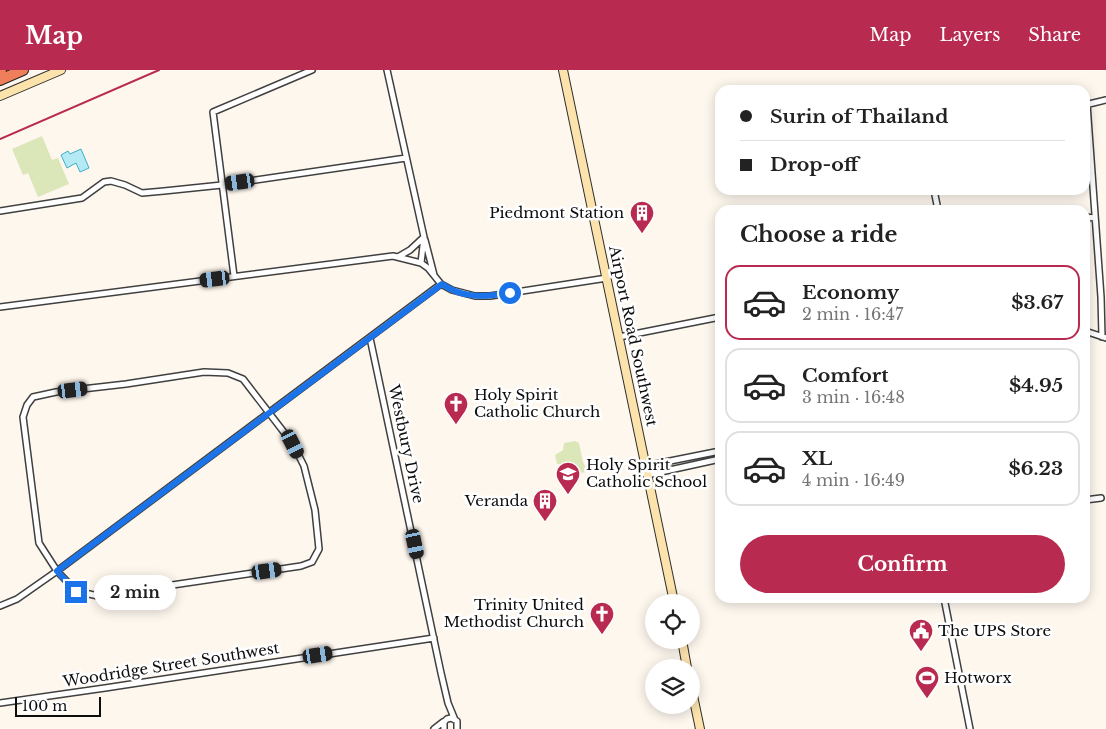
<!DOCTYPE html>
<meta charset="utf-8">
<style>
:root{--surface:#fff;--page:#f2f2f2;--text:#222;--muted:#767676;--line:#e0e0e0;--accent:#b82a4f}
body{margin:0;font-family:"Libre Baskerville",serif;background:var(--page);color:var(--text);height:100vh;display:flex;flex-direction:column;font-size:19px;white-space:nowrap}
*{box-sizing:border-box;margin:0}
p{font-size:16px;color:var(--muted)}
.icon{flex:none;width:28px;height:28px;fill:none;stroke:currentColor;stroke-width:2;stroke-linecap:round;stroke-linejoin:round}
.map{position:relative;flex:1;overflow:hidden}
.side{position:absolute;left:715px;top:135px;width:375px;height:398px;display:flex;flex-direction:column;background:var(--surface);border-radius:15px;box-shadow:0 2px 12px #0003}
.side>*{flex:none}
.guide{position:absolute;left:715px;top:15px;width:375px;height:110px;border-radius:15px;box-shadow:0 2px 12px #0003;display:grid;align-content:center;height:110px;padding:0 25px;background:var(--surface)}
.controls{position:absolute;left:645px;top:524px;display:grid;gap:10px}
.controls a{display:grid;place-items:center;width:55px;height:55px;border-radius:50%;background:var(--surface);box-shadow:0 2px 12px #0003;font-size:25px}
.scale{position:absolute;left:15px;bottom:12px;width:86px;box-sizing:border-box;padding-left:5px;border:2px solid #0d0d0d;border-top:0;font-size:14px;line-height:18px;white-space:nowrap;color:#0d0d0d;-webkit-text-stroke:4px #fff;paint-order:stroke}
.end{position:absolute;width:22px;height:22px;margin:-11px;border:6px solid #1a73e8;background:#fff;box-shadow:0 0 0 2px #fff}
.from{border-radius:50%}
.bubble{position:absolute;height:35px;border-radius:18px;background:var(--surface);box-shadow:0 2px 12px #0003;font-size:16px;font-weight:800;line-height:35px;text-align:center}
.car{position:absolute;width:15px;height:30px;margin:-15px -8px;border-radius:6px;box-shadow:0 0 4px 1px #0007;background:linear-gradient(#222 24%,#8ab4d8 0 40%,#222 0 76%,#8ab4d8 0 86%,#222 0)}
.guide b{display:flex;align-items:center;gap:18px;height:48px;font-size:19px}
.guide b+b{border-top:1px solid var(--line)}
.guide i{width:12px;height:12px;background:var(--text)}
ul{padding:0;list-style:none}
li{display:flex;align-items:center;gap:15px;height:75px;margin:0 10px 8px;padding:0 15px;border:2px solid var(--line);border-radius:15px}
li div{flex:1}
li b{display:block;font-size:19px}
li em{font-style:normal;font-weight:800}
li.selected{border-color:var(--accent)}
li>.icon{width:45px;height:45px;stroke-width:1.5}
h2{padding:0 25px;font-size:22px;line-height:60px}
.primary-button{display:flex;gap:10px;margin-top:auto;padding:10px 25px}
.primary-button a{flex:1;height:58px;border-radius:30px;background:var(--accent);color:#fff;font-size:20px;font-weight:800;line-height:58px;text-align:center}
header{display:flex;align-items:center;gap:30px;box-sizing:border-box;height:70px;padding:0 25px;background:var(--accent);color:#fff}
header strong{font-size:24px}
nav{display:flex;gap:28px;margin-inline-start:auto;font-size:18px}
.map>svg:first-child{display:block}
.green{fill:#dbe7b9}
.water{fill:#b4eaf4;stroke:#3eafc8}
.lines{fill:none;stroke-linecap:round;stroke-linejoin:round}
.street-casing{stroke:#404040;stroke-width:8}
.secondary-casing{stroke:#2f2f2f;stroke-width:10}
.highway-casing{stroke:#1e1e1e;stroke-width:12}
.street{stroke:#fff;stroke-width:5}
.secondary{stroke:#fce2ab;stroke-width:8}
.highway{stroke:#ef7e5b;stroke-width:10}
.rail{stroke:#b82a4f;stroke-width:2}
.route{stroke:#1a73e8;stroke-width:6}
.labels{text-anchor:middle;stroke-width:5;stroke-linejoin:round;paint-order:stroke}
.poi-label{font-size:15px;fill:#0d0d0d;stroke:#fff;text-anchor:start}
.street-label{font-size:15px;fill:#0d0d0d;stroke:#fff}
</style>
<header>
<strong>Map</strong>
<nav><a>Map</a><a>Layers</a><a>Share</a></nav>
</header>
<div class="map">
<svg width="1106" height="659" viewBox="0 0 1106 659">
<rect width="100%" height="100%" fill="#fef7ee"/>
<path class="green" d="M42,66L52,90L58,88L69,114L38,127L28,103L23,105L12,79Z
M575,371L579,373L583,392L588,402L563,405L561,394H557L555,385L563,380L564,373Z"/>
<path class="water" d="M81,79L89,98L80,102L76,93L67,98L61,85L68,81L70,84Z"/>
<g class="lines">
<defs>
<path id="street" d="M387,0L424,167L421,193
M1087,34L1101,227L1102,267
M1085,35L1106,30
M934,120L938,140
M0,141L82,128L104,112L111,111L125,115L142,123L164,121L222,115L406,88
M1085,147L1095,148
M425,170L434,205
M398,187L410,180L424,167
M234,206L213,42L312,0
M0,237L393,186L421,193L428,198L441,214L452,220L475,226H490L607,208
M1085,261L1106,268
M619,267L720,247
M370,268L441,603L448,633L455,650
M204,302L228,303L243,309L293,374L304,396L315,440L319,479L312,492L301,496L98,526L76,521L57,501L39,473L23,347L27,335L33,327L56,322L126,314Z
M645,396L720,381
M647,405L720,389
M1085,430L1101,428
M802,528H812
M944,528L970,659
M0,536L17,529L57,501L441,214
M0,633L105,618L434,568
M434,659L443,652
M444,659V652L447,649L451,648L457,651V659"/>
<path id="secondary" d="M563,0L674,532
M0,26L61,0
M682,570L687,598
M691,616L700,659"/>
<path id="highway" d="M0,0H1
M0,10L23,0"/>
</defs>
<use href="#street" class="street-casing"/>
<use href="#secondary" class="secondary-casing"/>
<use href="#highway" class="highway-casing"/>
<use href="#street" class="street"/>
<use href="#secondary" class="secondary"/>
<use href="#highway" class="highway"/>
<path class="rail" d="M0,69L159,0"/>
</g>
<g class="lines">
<path class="route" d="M76,522L57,501L442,214C463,229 485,227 510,223"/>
</g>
<defs>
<symbol id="building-pin" viewBox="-11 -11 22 30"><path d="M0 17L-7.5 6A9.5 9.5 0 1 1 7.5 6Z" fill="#b82a4f" stroke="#fff"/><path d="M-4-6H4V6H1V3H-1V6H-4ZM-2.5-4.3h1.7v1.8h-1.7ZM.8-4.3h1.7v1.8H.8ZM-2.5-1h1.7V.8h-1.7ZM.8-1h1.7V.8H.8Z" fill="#fff"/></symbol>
<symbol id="church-pin" viewBox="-11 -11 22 30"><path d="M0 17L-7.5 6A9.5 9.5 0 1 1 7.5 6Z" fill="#b82a4f" stroke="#fff"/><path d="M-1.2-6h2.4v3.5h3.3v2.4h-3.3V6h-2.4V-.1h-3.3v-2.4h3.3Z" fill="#fff"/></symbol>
<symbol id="school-pin" viewBox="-11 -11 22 30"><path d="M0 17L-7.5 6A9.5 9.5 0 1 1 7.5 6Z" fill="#b82a4f" stroke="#fff"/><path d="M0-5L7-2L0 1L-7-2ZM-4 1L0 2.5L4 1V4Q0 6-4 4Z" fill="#fff"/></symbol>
<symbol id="civic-pin" viewBox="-11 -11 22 30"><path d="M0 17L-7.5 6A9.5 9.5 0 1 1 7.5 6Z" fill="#b82a4f" stroke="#fff"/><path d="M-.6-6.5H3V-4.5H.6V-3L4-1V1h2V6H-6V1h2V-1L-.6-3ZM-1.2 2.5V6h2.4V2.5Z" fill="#fff"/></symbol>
<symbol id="stadium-pin" viewBox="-11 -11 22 30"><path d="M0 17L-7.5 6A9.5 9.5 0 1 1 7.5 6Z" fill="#b82a4f" stroke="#fff"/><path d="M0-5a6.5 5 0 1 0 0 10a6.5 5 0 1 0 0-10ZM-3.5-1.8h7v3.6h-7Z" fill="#fff"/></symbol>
</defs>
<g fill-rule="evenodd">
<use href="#building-pin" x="628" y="129" width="28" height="38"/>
<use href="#church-pin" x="442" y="320" width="28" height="38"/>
<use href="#school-pin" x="554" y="390" width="28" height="38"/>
<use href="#building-pin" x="531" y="417" width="28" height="38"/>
<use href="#church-pin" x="588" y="530" width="28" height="38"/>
<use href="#civic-pin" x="907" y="547" width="28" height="38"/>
<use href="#stadium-pin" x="913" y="594" width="28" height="38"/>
</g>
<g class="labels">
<g class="poi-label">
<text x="624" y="148" text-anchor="end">Piedmont Station</text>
<text x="474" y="330">Holy Spirit<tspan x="474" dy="17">Catholic Church</tspan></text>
<text x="586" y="400">Holy Spirit<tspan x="586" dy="17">Catholic School</tspan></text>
<text x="528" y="436" text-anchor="end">Veranda</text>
<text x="584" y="540" text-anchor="end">Trinity United<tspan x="584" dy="17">Methodist Church</tspan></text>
<text x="938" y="566">The UPS Store</text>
<text x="944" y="613">Hotworx</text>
</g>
<g class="street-label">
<text transform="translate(633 266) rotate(78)" y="5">Airport Road Southwest</text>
<text transform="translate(406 374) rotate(78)" y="5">Westbury Drive</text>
<text transform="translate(171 595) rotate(-9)" y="5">Woodridge Street Southwest</text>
</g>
</g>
</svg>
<div class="controls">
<a><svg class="icon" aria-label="locate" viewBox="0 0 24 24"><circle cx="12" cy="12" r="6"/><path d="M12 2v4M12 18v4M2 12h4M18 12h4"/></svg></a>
<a><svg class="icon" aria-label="layers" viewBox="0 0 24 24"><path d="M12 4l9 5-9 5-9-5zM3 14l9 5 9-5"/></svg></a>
</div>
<div class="scale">100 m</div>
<i class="end from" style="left:510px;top:223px"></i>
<i class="end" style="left:76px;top:522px"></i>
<div class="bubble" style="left:94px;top:505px;width:82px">2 min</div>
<i class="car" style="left:240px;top:112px;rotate:262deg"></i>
<i class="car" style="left:215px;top:209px;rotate:263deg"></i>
<i class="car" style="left:73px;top:320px;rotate:83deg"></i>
<i class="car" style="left:293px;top:374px;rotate:153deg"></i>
<i class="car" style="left:415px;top:474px;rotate:168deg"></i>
<i class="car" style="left:267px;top:501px;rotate:82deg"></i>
<i class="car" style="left:318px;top:585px;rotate:81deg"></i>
<div class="guide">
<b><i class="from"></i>Surin of Thailand</b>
<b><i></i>Drop-off</b>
</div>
<section class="side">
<h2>Choose a ride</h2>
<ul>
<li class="selected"><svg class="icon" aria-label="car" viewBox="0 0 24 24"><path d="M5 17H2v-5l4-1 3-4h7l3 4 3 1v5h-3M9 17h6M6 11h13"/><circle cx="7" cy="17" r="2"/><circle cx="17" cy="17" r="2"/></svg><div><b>Economy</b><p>2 min · 16:47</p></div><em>$3.67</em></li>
<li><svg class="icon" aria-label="car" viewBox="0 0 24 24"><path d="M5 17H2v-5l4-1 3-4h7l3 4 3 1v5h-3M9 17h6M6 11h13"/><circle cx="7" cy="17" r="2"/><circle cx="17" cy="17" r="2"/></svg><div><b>Comfort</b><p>3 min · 16:48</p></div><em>$4.95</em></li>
<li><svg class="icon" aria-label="car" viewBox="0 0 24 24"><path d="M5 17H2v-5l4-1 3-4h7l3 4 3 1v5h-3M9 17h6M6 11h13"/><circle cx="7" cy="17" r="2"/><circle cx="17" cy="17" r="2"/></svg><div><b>XL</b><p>4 min · 16:49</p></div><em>$6.23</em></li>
</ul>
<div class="primary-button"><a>Confirm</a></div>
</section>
</div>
